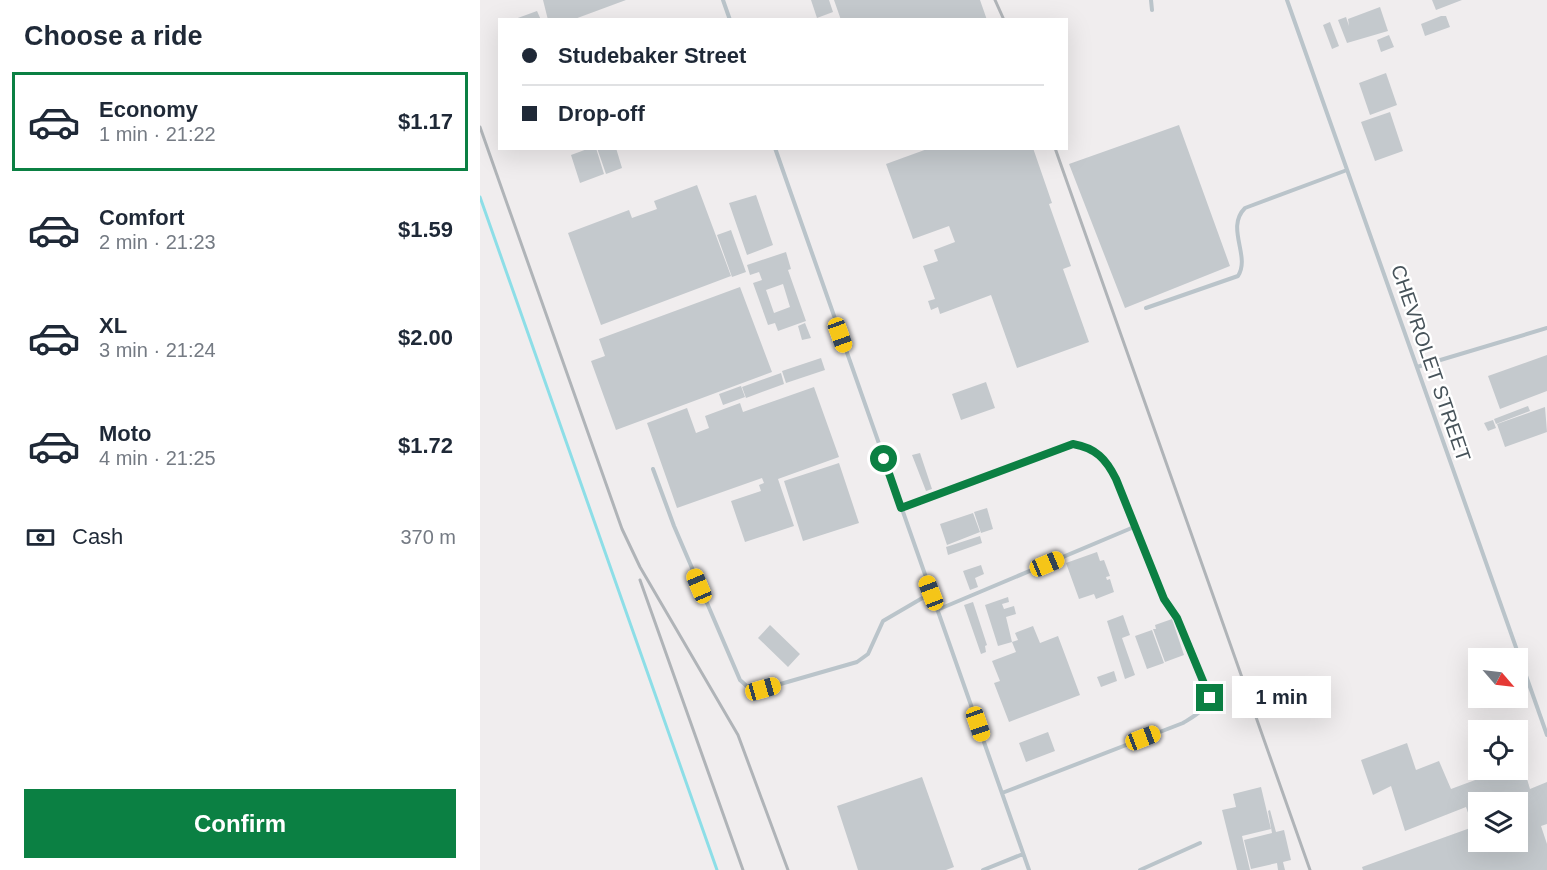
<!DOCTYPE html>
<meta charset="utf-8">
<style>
:root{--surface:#fff;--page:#f6f6f7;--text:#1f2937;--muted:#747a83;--line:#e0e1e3;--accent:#0b8043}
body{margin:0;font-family:Helvetica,sans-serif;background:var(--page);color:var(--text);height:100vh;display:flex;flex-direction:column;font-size:22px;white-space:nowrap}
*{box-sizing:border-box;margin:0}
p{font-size:20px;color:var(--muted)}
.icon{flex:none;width:33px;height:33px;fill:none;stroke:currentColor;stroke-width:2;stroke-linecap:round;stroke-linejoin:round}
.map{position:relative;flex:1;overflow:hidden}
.panel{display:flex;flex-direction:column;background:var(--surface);width:480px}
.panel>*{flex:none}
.hud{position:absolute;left:18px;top:18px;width:570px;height:132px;border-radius:0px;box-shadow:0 6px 24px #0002;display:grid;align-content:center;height:132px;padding:0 24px;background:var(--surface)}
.needle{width:39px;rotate:118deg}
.controls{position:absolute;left:988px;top:648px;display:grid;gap:12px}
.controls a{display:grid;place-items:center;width:60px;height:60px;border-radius:0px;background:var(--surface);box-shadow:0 6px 24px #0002;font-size:30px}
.end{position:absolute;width:27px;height:27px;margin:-14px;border:8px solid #0b8043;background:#fff;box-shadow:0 0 0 3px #fff}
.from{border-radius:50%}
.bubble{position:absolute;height:42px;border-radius:0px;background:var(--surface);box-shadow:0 6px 24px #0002;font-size:20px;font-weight:700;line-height:42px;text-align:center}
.car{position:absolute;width:18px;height:36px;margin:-18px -9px;border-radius:8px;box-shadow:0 0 4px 2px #0007;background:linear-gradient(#f5c518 24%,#345 0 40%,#f5c518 0 76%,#345 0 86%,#f5c518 0)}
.hud b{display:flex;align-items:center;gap:21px;height:57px;font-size:22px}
.hud b+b{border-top:2px solid var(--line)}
.hud i{width:15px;height:15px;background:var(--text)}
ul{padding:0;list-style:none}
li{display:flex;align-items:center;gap:18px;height:99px;margin:0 12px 9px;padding:0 12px;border:3px solid transparent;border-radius:0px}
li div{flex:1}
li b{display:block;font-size:22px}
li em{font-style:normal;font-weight:700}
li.selected{border-color:var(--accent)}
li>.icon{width:54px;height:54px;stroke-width:1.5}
h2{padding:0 24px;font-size:27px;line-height:72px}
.pay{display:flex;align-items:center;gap:15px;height:66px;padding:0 24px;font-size:22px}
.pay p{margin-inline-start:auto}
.cta{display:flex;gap:12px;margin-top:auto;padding:12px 24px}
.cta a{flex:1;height:69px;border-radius:0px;background:var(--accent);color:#fff;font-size:24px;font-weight:700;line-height:69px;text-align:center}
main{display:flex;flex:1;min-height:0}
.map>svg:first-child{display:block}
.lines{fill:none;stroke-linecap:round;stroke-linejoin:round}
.stream{stroke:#8ddee7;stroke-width:3}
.building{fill:#c4c9cd;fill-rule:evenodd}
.lane{stroke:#bac4ca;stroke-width:4}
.rail{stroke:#b0b4b8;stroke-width:3}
.route{stroke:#0b8043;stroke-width:8}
.labels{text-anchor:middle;stroke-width:5;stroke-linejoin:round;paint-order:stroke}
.street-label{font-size:20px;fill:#47535a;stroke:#fff}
</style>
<main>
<section class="panel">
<h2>Choose a ride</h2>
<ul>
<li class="selected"><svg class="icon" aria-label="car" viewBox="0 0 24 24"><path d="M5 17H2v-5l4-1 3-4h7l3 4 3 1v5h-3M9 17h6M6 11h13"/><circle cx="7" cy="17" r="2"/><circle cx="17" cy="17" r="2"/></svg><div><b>Economy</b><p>1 min · 21:22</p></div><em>$1.17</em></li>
<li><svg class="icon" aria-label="car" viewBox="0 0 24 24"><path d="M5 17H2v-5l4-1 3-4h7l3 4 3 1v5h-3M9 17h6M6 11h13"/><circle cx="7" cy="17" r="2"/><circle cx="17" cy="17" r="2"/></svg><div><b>Comfort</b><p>2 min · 21:23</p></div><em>$1.59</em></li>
<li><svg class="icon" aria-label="car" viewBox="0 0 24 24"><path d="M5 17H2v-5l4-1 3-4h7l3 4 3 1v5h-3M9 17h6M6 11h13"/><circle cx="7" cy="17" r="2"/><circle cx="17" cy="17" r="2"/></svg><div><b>XL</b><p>3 min · 21:24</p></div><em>$2.00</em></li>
<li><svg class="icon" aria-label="car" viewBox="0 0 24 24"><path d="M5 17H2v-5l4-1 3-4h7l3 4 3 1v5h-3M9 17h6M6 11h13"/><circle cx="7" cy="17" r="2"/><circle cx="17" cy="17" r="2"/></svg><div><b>Moto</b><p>4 min · 21:25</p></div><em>$1.72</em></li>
</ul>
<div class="pay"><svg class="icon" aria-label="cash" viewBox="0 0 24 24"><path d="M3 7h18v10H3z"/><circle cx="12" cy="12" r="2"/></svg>Cash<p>370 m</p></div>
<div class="cta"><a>Confirm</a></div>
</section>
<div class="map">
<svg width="1067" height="870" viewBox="0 0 1067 870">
<rect width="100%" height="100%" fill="#f0edee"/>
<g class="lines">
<path class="stream" d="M0,197L237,870"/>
</g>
<path class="building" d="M63,0H146L92,20H68Z
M331,0H349L353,12L337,18Z
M354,0H500L507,20H361Z
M952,0H982L956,10Z
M900,7L908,31L867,43L858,20L866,17L869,26L868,19Z
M57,11L61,20H35V19Z
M961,16H966L970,27L945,36L941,24Z
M850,22L859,46L852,49L843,25Z
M909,35L914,47L901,52L897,40Z
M906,73L917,105L890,115L879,83Z
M910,112L923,151L895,161L881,122Z
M699,125L750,266L645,308L589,164Z
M110,148H116L124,174L100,183L91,155Z
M117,148H136L142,168L126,174Z
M450,148H553L572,203L569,204L591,266L583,269L609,342L537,368L511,295L460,314L458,307L451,310L448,301L455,299L443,266L458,261L454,250L475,242L469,226L433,239L406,164Z
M217,185L251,276L121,325L88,233L149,210L152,218L177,209L174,201Z
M276,195L293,245L267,255L249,203Z
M251,230L266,272L252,277L237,235Z
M306,252L311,269L308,270L326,321L298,331L295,323L288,325L273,283L282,280L279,272L270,275L267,265ZM303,284L310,307L294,313L286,290Z
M260,287L292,372L136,430L111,361L125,356L119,339Z
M325,323L331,338L322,340L318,326Z
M1067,355V391L1020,409L1008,376Z
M341,358L345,370L306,383L302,371Z
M301,373L304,384L266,398L262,387Z
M506,382L515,408L481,420L472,394Z
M261,386L265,397L243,405L239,394Z
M334,387L359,457L298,479L314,526L265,542L251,501L281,491L279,485L284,483L282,478L197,508L167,423L207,408L216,433L229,428L225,416L260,403L263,412Z
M1048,406L1050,411L1016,424L1014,419Z
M1065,407L1067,432L1025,447L1017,424Z
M1013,420L1016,428L1008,431L1004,423Z
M440,453L452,489L446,491L432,455Z
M359,463L379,523L323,541L304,481Z
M507,508L513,529L501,533L494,512Z
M493,513L500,532L467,545L460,524Z
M500,536L502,543L468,555L466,547Z
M617,552L620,561L624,560L630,576L626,577L627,580L630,579L634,592L616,599L614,594L599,599L586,563Z
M501,565L504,574L495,578L498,587L490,590L483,571Z
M528,597L529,602L522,604L524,609L534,606L536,614L526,617L532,642L518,646L505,605Z
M493,602L507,645L505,646L506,652L501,654L484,605Z
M643,615L650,635L642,638L655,675L645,679L627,621Z
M692,619L704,655L685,662L673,629H676L675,625Z
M290,625L320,654L308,667L278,638Z
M553,626L560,643L578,636L600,695L529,722L514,683L520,681L512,661L536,652L532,642L538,640L535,633Z
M672,630L684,663L667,669L655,636Z
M634,671L637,681L621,687L617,677Z
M568,732L575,751L546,762L539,743Z
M927,743L936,770L959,761L971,789L1022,770H1038V763L1042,762L1050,789L1067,782V824L1061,826L1067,844V870H883L882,867L993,827L986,807L925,831L911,786L893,795L881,760ZM999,802H1038V842H999Z
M442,777L474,867L466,870H378L357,806Z
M781,787L791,829L762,836L770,870H757L742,810L756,807L753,794Z
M790,810L796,832L804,830L811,860L803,862L805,870H798L797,863L771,869L764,840L792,833L788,811Z"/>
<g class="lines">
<path class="lane" d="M243,0L250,20
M671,0L672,10
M807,0L1067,735
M295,148L549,870
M666,308L758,276C771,256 745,228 765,208L867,170
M937,367L1067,328
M173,469L194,526L260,680L270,689H283L377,662L388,654L403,621L451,593
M421,508L593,444C616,448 626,459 636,479L684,599L697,618L728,690C732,707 716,715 703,723L522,793
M457,610L654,527
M503,870L543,854
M660,870L720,843"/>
<path class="rail" d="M515,0L524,20
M0,127L142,529L160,567L258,735L308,870
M575,148L830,870
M160,580L263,870"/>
</g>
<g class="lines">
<path class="route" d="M404,459L421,508L593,444C616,448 626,459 636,479L684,599L697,618L730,698"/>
</g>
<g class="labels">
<g class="street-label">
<text transform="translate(951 363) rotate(71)" y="7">CHEVROLET STREET</text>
</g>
</g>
</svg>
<div class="controls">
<a><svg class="needle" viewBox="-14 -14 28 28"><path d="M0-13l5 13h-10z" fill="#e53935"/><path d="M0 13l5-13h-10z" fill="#747a83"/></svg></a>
<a><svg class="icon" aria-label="locate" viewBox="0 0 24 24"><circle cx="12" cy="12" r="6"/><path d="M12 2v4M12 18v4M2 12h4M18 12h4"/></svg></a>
<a><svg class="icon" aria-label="layers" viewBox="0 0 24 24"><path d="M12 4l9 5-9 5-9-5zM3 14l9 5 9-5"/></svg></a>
</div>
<i class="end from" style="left:404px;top:459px"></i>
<i class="end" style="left:730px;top:698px"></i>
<div class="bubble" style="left:752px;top:676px;width:99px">1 min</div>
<i class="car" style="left:360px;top:335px;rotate:160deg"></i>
<i class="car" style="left:567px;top:564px;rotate:67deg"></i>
<i class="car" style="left:219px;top:586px;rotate:337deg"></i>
<i class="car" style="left:451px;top:593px;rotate:339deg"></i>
<i class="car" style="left:283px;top:689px;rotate:74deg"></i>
<i class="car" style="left:498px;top:724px;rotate:161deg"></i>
<i class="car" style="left:663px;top:738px;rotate:69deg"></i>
<div class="hud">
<b><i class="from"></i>Studebaker Street</b>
<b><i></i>Drop-off</b>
</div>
</div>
</main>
